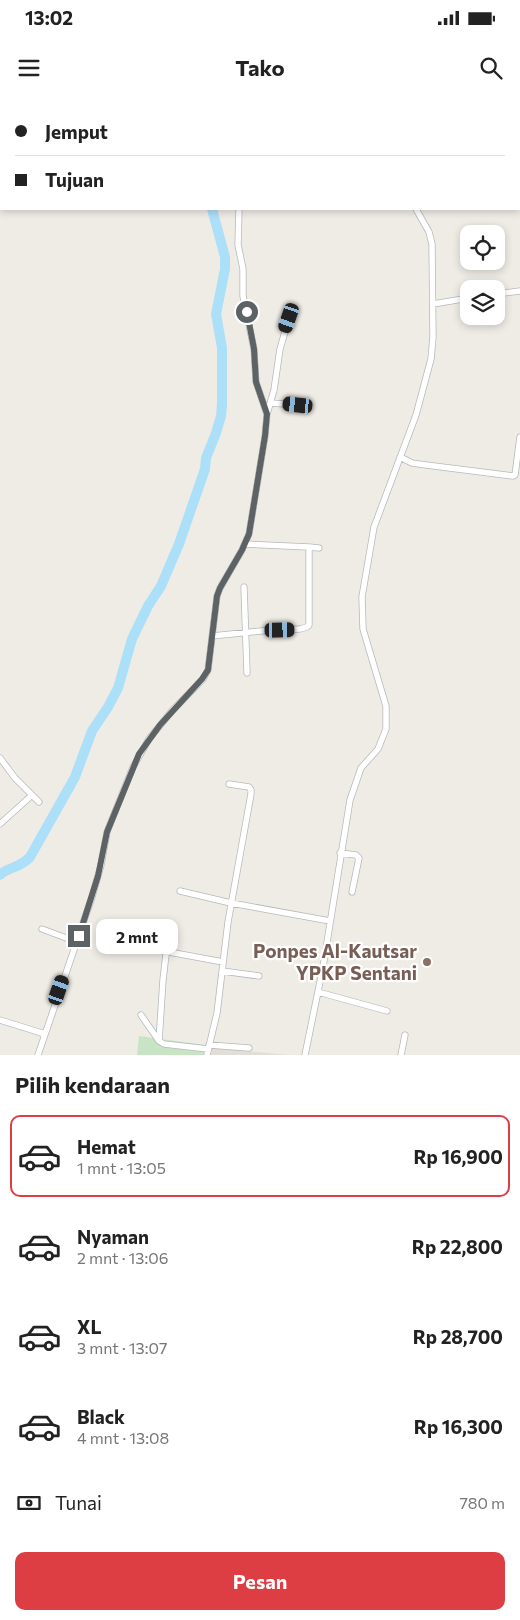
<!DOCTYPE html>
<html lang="id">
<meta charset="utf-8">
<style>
:root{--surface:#fff;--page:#f6f6f6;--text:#222;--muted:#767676;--line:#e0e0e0;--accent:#dd3e44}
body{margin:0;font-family:Commissioner,sans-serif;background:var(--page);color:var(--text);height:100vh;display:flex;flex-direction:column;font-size:19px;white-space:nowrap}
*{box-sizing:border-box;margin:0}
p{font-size:16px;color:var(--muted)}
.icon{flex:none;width:28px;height:28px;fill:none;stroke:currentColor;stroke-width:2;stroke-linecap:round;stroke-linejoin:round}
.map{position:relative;height:955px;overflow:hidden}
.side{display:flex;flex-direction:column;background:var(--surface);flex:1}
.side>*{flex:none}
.hud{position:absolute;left:0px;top:0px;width:520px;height:110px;box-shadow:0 2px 8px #0003;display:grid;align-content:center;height:110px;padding:0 15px;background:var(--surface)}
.fabs{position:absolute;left:460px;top:125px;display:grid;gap:10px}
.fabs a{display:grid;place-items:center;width:45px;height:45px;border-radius:10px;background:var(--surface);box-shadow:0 2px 8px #0003;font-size:25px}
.end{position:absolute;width:22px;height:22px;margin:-11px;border:6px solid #5d6265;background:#fff;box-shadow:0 0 0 2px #fff}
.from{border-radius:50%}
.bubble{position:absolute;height:35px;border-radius:10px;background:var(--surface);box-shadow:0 2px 8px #0003;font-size:16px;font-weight:700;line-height:35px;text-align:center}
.car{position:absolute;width:15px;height:30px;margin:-15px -8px;border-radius:6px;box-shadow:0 0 4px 1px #0007;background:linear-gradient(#222 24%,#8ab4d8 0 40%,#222 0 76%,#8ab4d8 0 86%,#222 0)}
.hud b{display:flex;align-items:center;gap:18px;height:48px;font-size:19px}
.hud b+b{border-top:1px solid var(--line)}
.hud i{width:12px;height:12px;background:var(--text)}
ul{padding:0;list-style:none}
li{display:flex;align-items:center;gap:15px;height:82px;margin:0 10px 8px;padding:0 5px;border:2px solid transparent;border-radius:10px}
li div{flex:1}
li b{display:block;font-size:19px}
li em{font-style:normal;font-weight:700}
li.active{border-color:var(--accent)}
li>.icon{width:45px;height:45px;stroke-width:1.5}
h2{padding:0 15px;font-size:22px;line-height:60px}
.pay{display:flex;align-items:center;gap:12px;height:55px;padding:0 15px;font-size:19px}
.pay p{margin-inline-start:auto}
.cta{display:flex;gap:10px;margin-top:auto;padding:10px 15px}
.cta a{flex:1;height:58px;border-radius:10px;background:var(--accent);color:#fff;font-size:20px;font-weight:700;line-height:58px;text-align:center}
.status{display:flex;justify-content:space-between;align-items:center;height:35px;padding:0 25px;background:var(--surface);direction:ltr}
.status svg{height:14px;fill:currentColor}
header{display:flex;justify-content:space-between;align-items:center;height:65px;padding:0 15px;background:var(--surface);font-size:22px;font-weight:700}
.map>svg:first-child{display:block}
.education{fill:#e1ddd7}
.green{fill:#c8e4c4}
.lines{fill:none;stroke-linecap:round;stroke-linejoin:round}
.river{stroke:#ace0f9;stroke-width:10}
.street-casing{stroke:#b6b8bb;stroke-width:7}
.street{stroke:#fff;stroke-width:5.5}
.route{stroke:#5d6265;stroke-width:6}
.education-dot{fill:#8d6e63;stroke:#fff;stroke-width:2}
.labels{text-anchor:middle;stroke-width:4.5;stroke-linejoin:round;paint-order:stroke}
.education-label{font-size:19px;font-weight:bold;fill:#785e54;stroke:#fff;text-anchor:end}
</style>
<div class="status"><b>13:02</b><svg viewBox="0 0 49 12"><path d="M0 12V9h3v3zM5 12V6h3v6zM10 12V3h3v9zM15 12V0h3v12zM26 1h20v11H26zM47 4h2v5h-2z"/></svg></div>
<header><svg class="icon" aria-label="menu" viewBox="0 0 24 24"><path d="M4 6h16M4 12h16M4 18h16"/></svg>Tako<svg class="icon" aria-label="search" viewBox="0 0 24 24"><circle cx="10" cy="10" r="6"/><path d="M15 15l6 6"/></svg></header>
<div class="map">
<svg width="520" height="955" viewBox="0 0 520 955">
<rect width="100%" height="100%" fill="#efece6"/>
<path class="education" d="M212,948L288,955H211Z"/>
<path class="green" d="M139,936L205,945L204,955H137Z"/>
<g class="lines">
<path class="river" d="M208,1V0
M0,775C9,766 19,769 30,757L75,677L92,631L108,607L118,588L132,539L148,506L161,486L179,444L205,369L206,358L216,333L221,316L222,304V248L216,214L225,169V157L212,109"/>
<defs>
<path id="street" d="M393,0L394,1
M29,1L31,0
M242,1L243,0
M270,1V0
M449,1L450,0
M0,34L1,32
M519,49L520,50
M496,194L520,191
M433,204L469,198
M271,303L297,305
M267,314L274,290L280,249L289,218
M400,357L412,363L426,365L513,376L515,375L520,337
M309,447L319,448
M244,487L247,573
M212,536L271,530L300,529L307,527L309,525V447L245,444
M0,658L15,678L39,702
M0,724L31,696
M340,753L356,755L359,758L352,792
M180,791L231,803L330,821
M42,829L77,842
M222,871L259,876
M318,892L387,911
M141,915L159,941L164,944L208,949
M0,920L45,934
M159,941L163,880L166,854L169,852L223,862
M209,945L249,948
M38,955L92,797L101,765L107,732L133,667L149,639L171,612L203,579L208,570L217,496L220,488L242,450L249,434L265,336L267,314L256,282L254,249L243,196V169L238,145L239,109
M207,955L217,913L228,822L251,694V690L249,687L229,684
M305,955L323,867L350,700L361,668L378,649L386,629V606L363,529L362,497L374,427L416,315L431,259L433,237L432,144L429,132L416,109
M401,955L405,935"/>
</defs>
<use href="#street" class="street-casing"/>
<use href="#street" class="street"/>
</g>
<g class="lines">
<path class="route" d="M79,836L98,776L107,732L139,654L160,625L202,579L208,570L217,496L220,488L242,450L249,434L265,336L267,314L256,282L254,249L247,212"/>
</g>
<circle class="education-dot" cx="427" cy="862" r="5"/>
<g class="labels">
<g class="education-label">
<text x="417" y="858">Ponpes Al-Kautsar<tspan x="417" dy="22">YPKP Sentani</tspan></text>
</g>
</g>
</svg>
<div class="fabs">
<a><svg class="icon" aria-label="locate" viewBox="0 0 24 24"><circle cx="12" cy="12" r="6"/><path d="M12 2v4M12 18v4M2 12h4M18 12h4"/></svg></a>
<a><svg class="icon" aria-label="layers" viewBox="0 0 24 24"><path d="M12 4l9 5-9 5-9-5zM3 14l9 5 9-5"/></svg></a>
</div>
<i class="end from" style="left:247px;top:212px"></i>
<i class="end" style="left:79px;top:836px"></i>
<div class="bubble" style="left:96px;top:819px;width:82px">2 mnt</div>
<i class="car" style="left:289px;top:218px;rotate:199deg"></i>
<i class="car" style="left:298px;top:305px;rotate:276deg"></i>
<i class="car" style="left:280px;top:530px;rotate:89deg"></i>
<i class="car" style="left:59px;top:890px;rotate:19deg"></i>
<div class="hud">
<b><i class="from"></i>Jemput</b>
<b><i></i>Tujuan</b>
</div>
</div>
<section class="side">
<h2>Pilih kendaraan</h2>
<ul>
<li class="active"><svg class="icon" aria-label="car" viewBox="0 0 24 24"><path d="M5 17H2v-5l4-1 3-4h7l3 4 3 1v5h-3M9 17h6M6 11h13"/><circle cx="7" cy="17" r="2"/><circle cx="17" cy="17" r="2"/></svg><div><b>Hemat</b><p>1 mnt · 13:05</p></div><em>Rp 16,900</em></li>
<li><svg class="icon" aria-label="car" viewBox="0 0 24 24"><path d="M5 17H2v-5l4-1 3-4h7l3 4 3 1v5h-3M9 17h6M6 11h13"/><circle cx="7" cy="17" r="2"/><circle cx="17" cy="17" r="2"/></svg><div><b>Nyaman</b><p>2 mnt · 13:06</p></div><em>Rp 22,800</em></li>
<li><svg class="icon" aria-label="car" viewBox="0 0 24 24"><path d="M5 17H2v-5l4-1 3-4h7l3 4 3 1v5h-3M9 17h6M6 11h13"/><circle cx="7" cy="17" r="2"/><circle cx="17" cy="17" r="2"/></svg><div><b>XL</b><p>3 mnt · 13:07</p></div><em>Rp 28,700</em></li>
<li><svg class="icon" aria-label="car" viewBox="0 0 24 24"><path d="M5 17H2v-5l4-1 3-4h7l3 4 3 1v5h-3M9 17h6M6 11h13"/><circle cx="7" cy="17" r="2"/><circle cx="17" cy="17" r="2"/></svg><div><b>Black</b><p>4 mnt · 13:08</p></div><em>Rp 16,300</em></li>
</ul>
<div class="pay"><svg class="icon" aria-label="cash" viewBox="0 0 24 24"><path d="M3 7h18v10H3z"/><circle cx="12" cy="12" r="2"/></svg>Tunai<p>780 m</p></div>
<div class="cta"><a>Pesan</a></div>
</section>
